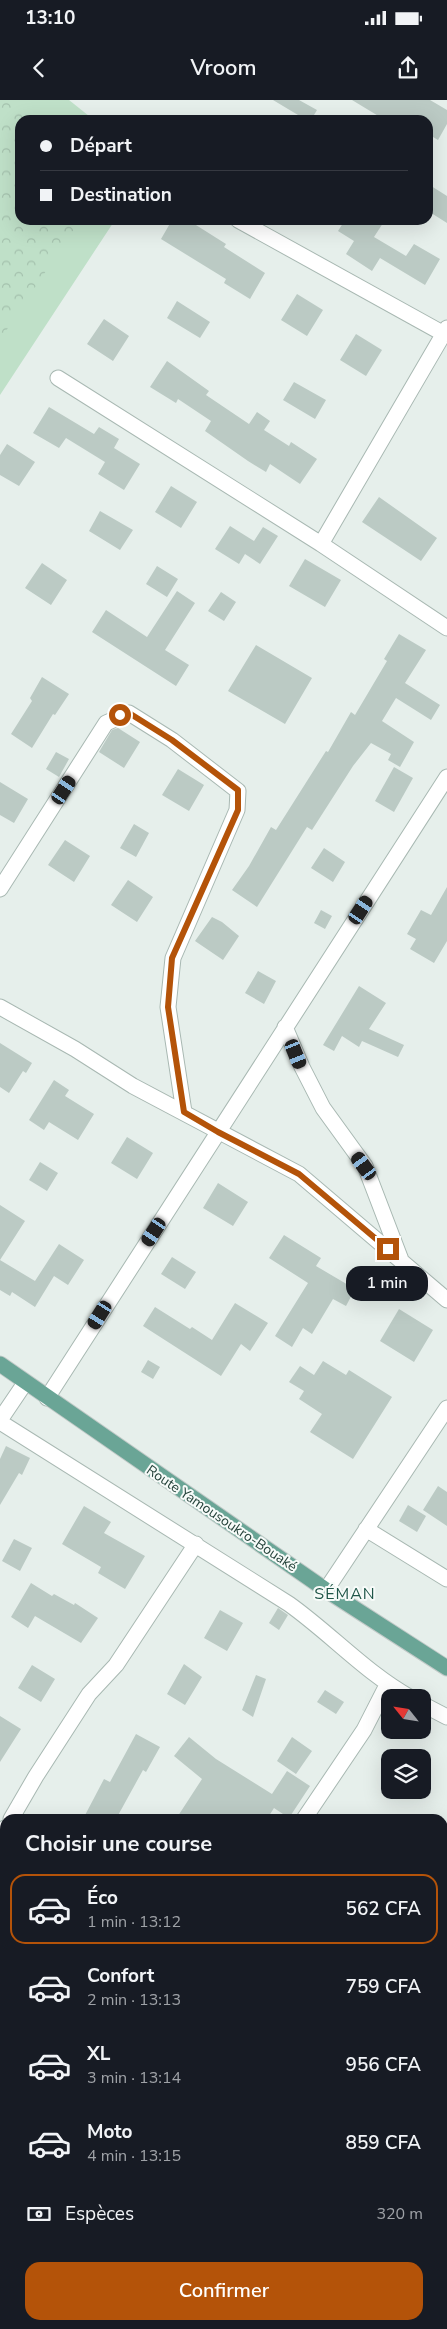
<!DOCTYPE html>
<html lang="fr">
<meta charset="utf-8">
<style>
:root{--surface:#171b24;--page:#20242c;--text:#f1f3f6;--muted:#9ea1a6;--line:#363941;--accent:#b45309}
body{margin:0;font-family:"Nunito Sans",sans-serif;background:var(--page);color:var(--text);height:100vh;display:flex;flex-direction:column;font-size:19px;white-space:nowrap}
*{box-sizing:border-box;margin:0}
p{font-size:16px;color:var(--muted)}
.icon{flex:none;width:28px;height:28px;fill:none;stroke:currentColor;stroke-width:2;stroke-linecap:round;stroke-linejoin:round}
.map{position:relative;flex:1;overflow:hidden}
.side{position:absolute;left:0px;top:1714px;width:448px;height:516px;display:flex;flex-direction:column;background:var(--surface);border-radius:15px 15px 0 0;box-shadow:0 5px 20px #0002}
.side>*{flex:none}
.top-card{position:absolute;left:15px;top:15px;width:418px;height:110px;border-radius:15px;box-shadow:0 5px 20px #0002;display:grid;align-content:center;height:110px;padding:0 25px;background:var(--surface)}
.needle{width:32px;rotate:300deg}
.fabs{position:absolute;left:381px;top:1589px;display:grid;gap:10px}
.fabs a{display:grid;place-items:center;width:50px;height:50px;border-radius:10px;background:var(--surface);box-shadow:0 5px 20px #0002;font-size:25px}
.end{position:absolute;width:22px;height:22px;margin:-11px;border:6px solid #b45309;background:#fff;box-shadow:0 0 0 2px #fff}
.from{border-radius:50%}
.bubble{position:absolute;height:35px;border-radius:15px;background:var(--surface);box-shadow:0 5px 20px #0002;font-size:16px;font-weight:600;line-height:35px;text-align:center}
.car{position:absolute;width:15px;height:30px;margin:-15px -8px;border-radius:6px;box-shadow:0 0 4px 1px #0007;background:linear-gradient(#222 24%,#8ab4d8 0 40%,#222 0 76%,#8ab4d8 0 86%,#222 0)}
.top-card b{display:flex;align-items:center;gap:18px;height:48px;font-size:19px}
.top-card b+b{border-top:1px solid var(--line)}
.top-card i{width:12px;height:12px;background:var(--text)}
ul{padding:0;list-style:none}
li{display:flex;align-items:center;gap:15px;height:70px;margin:0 10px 8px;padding:0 15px;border:2px solid transparent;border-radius:15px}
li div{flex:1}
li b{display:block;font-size:19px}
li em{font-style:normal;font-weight:600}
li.on{border-color:var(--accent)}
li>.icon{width:45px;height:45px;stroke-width:1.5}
h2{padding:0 25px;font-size:22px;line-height:60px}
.pay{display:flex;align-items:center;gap:12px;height:55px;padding:0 25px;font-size:19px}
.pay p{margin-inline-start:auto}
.action{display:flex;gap:10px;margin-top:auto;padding:10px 25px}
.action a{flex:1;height:58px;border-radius:15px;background:var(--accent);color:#fff;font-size:20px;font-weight:600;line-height:58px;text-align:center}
.status{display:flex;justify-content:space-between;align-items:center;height:35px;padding:0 25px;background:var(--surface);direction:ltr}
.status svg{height:14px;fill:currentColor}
header{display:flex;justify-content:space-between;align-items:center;height:65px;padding:0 25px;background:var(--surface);font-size:22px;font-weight:600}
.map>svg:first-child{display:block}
.grass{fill:#bfe0c8}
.forest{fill:url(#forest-crowns)}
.building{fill:#bbcac4}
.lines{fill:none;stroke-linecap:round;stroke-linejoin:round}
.minor-casing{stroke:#a8b8b2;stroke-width:17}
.primary-casing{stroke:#c2cac8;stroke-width:17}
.minor{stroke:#fff;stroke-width:15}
.primary{stroke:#6aa596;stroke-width:15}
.route{stroke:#b45309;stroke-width:6}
.labels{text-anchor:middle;stroke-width:4;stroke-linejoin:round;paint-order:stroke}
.street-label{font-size:14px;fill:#24423a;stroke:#f7fbf9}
.quarter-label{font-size:16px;letter-spacing:1px;fill:#1f5548;stroke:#f7fbf9}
</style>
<div class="status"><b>13:10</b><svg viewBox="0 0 49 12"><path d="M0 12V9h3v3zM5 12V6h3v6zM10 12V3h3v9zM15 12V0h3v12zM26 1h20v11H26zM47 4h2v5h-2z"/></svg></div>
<header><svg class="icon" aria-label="back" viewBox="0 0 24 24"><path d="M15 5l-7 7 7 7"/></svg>Vroom<svg class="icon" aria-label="share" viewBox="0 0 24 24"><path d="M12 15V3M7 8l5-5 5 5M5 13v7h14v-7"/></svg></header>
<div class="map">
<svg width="447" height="2229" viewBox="0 0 447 2229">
<defs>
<pattern id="forest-crowns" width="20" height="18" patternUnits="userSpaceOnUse" patternTransform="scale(1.25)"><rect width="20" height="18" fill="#bfe0c8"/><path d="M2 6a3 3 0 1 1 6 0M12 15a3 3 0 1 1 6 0" fill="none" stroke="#a4c1ad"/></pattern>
</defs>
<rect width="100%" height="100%" fill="#e6efeb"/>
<path class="grass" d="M0,0H69L94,20H20V120H115L0,295Z
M442,1737L447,1739V1842L442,1840Z"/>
<path class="forest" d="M0,0H8L41,20H20V120H80L0,240Z"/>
<path class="building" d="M273,0H299L317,10L311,20H295L298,15Z
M352,0H430L447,10V24L438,40L428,34V20H385Z
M428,84L447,96V123L428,111Z
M172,120H188L226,144L224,147L265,173L250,199L224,183L226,179L161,139Z
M345,120H385L374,137L406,156L414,144L440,159L425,185L380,158L372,171L346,154L354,141L338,131Z
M297,194L323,210L307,236L281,220Z
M177,201L210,222L200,238L167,218Z
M104,219L129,236L113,261L87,244Z
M356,234L382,250L366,276L340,260Z
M167,261L209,291L206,295L249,324L257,312L270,321L264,330L289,346L291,342L317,359L300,384L270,364L266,372L248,361L205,331L211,321L178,299L176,303L150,287Z
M294,282L326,300L315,319L283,300Z
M49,307L94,334L99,327L119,339L114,348L140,364L124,390L98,374L105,362L66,338L59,348L33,333Z
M7,344L35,362L19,386L0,375V355Z
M171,386L197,402L181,428L155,412Z
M379,397L437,438L421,461L362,422Z
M100,411L133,430L120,450L89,431Z
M230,426L254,441L263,427L278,436L260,464L245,454L239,464L215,449Z
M305,459L341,480L325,507L289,486Z
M42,463L67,480L51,505L25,488Z
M157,466L178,479L167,497L146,484Z
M177,491L195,503L165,550L189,565L176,586L92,532L106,510L147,537Z
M221,492L236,502L224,521L208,511Z
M399,534L426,550L405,583L440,605L431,620L396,598L382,621L414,642L400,667L388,660L391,654L371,643L353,666L312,730L307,727L257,807L232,790L249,766L271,727L276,730L326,651L328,652L351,612L355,615L387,561L384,559Z
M256,545L312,578L285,624L228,591Z
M42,577L69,594L55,615L53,614L32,648L11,634L32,601L30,598Z
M118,628L140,642L124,668L99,652L112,630Z
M56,652L69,659L59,677L46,669Z
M394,667L413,678L394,712L375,701Z
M178,669L204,685L189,711L162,695Z
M0,682L28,699L14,723L0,715Z
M134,724L149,733L136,757L120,748Z
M65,740L90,756L74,782L48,765Z
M324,748L345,762L333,782L311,768Z
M128,780L153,797L137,822L111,805Z
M447,787V841L434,863L410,849L416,839L407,834L421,810L431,815Z
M321,810L332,816L325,829L314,823Z
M212,817L222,822L239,836L223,860L195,841Z
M258,871L276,881L264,904L245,893Z
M359,886L386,903L369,929L404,945L398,957L362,941L359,947L342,936L334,951L323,945Z
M0,943L32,963L26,973L23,971L9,993L0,987Z
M54,980L69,990L65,996L94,1014L78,1040L49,1022L44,1030L29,1020Z
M127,1037L153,1053L137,1079L111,1063Z
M40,1062L58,1073L47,1091L29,1080Z
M218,1083L248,1102L233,1126L203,1108Z
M0,1105L25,1121L0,1160Z
M284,1135L321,1158L316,1166L355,1189L346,1206L333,1199L312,1234L303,1228L292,1247L275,1236L308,1183L269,1158Z
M59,1144L84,1160L68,1185L54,1176L35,1207L12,1192L10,1196L0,1190V1160L35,1181Z
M172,1157L196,1172L185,1189L161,1174Z
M235,1203L268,1223L250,1251L241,1244L221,1276L143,1226L155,1207L190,1229L192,1227L212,1240Z
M399,1209L433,1230L414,1262L380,1241Z
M148,1260L160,1267L153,1279L141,1272Z
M323,1261L346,1275L349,1270L392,1297L353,1359L310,1332L322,1314L299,1299L304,1291L289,1282L300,1266L314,1275Z
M6,1346L30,1358L22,1375L19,1373L0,1405V1359Z
M438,1386L447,1392V1426L423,1410Z
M408,1405L426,1416L417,1432L399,1421Z
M84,1406L111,1422L104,1433L145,1456L125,1489L98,1473L101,1467L62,1444Z
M14,1439L32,1448L20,1471L2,1461Z
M31,1483L52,1496L54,1494L74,1505L75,1503L98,1518L81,1543L35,1516L28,1528L11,1517Z
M278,1508L288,1515L279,1530L269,1523Z
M220,1510L243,1523L227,1551L204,1538Z
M184,1564L202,1577L185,1605L167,1594Z
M32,1565L55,1579L41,1602L18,1588Z
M256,1575L266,1579L253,1617L242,1610Z
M325,1590L344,1602L336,1614L317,1602Z
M0,1616L21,1629L0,1662Z
M136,1634L160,1647L146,1672L143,1670L116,1719H83L104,1679L110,1682Z
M189,1637L216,1659L272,1694L287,1671L310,1686L289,1718L274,1708L267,1719H176L202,1679L174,1656Z
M292,1637L312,1651L296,1674L277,1661Z"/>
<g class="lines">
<defs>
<path id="minor" d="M238,120L444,234
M58,278L321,444L447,528
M321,444L447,228
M0,789L106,623L129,613L172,640L238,691L237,710L173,858L168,907L184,1012
M0,907L75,949L133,986L299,1074L447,1200
M285,927L302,967L323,1008L365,1066L401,1160
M47,1298L447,677
M0,1320L25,1283
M0,1322L289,1504C331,1534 366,1573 411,1598
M366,1429L447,1479
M326,1490L447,1308
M422,1604L447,1617
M11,1719L36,1676L89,1594L116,1565L196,1444
M304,1719L364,1630L387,1585
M0,1737L5,1728
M0,1877L5,1880
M442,1901L447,1904
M442,2166L447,2169
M0,2188L5,2181"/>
<path id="primary" d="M0,1264L326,1490L447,1568"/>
</defs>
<use href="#minor" class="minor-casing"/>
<use href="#primary" class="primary-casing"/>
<use href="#minor" class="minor"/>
<use href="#primary" class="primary"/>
</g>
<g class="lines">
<path class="route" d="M120,615L129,613L172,640L238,690V710L172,858L168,907L184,1012L218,1032L299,1074L388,1149"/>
</g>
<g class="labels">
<g class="street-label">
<text transform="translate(222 1418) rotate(34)" y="5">Route Yamousoukro-Bouaké</text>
</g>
<g class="quarter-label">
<text x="345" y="1499">SÉMAN</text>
</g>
</g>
</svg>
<div class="fabs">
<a><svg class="needle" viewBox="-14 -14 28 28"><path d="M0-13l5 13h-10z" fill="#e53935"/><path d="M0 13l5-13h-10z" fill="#9ea1a6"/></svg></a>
<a><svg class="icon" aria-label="layers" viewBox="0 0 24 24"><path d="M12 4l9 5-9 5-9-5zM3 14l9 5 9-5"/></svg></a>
</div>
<i class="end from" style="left:120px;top:615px"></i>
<i class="end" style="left:388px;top:1149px"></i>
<div class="bubble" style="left:346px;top:1166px;width:82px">1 min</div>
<i class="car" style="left:64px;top:690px;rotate:33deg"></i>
<i class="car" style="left:361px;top:810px;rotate:33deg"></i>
<i class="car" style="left:296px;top:954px;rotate:158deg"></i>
<i class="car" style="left:364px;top:1066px;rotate:324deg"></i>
<i class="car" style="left:154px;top:1132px;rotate:213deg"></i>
<i class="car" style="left:100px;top:1215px;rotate:212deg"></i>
<div class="top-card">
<b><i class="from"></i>Départ</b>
<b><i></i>Destination</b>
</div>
<section class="side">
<h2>Choisir une course</h2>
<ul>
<li class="on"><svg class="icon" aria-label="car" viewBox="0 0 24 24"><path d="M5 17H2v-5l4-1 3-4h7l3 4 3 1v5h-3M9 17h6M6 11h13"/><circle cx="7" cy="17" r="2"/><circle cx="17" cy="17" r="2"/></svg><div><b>Éco</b><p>1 min · 13:12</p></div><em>562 CFA</em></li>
<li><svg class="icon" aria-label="car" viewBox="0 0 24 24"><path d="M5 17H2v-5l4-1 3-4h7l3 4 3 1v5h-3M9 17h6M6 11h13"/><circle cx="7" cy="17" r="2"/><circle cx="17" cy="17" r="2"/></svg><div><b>Confort</b><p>2 min · 13:13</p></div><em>759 CFA</em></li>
<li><svg class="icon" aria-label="car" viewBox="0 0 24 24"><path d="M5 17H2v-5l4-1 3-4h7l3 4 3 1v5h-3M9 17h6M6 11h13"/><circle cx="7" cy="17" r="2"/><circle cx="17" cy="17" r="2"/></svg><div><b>XL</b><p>3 min · 13:14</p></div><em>956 CFA</em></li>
<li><svg class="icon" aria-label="car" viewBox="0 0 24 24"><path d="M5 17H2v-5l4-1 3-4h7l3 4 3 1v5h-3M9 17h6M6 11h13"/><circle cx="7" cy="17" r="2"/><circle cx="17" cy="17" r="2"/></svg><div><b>Moto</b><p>4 min · 13:15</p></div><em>859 CFA</em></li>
</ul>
<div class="pay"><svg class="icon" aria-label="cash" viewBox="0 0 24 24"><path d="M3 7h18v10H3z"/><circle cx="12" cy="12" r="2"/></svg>Espèces<p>320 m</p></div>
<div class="action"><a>Confirmer</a></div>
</section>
</div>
